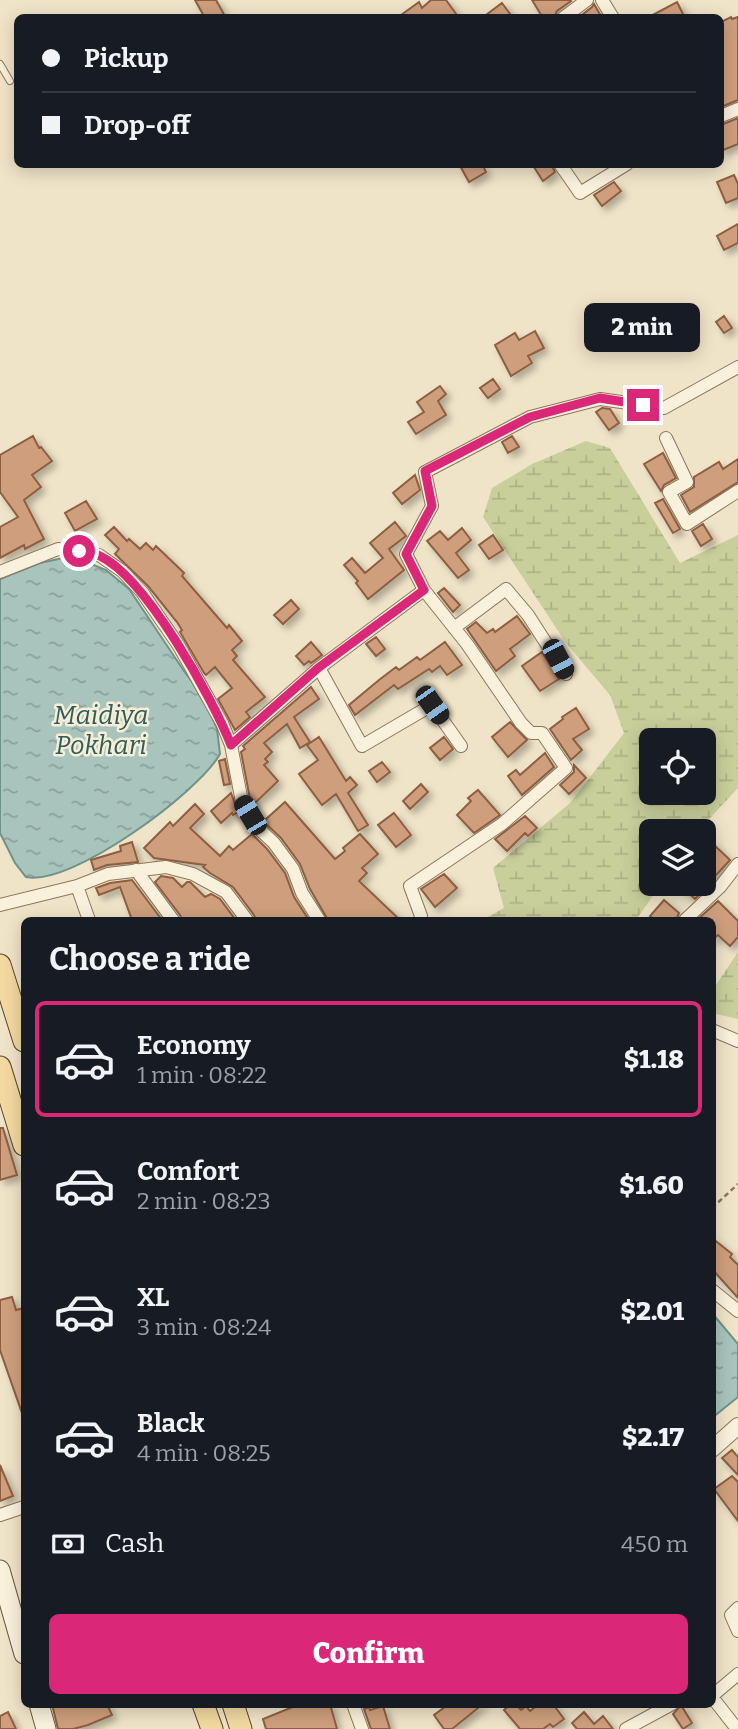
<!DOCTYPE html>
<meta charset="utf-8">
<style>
:root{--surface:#171b24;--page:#20242c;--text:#f1f3f6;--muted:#9ea1a6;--line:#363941;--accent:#db2777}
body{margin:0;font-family:Bitter,serif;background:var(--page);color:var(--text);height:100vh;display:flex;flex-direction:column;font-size:26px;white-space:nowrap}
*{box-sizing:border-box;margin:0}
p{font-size:23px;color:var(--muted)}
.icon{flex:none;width:38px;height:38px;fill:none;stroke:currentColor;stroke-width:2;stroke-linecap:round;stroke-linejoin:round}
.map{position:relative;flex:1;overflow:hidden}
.details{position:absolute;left:21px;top:917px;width:695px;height:791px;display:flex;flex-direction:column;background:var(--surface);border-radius:10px;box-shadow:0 4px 18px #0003}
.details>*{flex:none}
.banner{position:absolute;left:14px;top:14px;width:710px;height:154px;border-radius:10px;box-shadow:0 4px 18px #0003;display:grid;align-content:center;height:154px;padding:0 28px;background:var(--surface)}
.buttons{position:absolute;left:639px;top:728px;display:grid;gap:14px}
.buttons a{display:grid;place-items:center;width:77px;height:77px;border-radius:10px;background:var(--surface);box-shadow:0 4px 18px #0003;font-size:35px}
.end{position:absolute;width:32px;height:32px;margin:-16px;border:9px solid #db2777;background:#fff;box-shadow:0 0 0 4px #fff}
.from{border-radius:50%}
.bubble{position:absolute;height:49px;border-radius:10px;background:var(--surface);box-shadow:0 4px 18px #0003;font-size:23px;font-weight:800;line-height:49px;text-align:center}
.car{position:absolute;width:21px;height:42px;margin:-21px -10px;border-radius:9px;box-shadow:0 0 5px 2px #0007;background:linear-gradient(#222 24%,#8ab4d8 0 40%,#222 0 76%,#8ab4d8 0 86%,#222 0)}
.banner b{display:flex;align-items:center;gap:24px;height:66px;font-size:26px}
.banner b+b{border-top:2px solid var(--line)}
.banner i{width:18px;height:18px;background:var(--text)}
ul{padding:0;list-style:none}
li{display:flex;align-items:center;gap:21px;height:116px;margin:0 14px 10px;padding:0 14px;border:4px solid transparent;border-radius:10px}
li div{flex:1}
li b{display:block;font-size:26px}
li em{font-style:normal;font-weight:800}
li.selected{border-color:var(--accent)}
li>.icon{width:63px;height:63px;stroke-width:1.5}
h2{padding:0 28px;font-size:32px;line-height:84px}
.pay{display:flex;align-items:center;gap:18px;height:77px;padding:0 28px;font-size:26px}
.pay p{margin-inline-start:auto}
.action{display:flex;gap:14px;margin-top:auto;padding:14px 28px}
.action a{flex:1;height:80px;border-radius:10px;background:var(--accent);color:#fff;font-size:28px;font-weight:800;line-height:80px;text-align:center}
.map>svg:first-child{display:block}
.wetland{fill:url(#wetland-marsh);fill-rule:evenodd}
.water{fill:url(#water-ripples);stroke:#6f938a;stroke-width:2}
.building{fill:#cf9f7d;stroke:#8d5f41;stroke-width:2;filter:url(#shadow)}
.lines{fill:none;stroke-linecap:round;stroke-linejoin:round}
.service-casing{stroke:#8d765c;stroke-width:8}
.minor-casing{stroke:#8d765c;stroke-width:14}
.tertiary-casing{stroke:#8d765c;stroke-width:18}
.secondary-casing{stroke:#6f573f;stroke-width:21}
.primary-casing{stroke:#5b4430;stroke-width:23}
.path{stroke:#8d765c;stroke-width:2.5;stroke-dasharray:5 3.5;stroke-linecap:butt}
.service{stroke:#faf1dc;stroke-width:6}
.minor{stroke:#faf1dc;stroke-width:12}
.tertiary{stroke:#faf1dc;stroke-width:16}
.secondary{stroke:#faf1dc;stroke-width:19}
.primary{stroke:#f3d9a0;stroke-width:21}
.route{stroke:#db2777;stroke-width:9}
.labels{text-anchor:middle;stroke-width:5;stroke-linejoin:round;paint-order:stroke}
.water-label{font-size:26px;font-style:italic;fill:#2f5d5a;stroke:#f7eed8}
</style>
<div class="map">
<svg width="738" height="1729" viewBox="0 0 738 1729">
<defs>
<pattern id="wetland-marsh" width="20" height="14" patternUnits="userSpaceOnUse" patternTransform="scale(1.75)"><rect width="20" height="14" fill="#c9cf9b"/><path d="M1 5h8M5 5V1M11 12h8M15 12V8" fill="none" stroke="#aeb285"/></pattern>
<pattern id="water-ripples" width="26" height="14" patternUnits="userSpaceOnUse" patternTransform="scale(1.75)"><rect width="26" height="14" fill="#a9c4bc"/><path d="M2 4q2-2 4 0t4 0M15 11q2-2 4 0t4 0" fill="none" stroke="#8ba098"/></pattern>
<filter id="shadow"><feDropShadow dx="4.5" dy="4.5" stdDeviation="3.5" flood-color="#0004"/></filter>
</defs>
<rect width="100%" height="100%" fill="#f0e4c8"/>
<path class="wetland" d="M586,441L610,448L680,563L738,535V788L698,831H651V884H661L636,920H482L504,908L493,868L570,803L624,733L610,695L566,643L483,517L492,488L532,464ZM651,740H704V793H651Z
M738,952V1019L712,1013V991Z"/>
<path class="water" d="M63,558L84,561L106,570L129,589L184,671L205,699L217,729L220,754C199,792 71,887 26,877L15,863L0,833V579L40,563Z
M712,1313L738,1344V1397L712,1418Z"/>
<path class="building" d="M195,0H216L226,18H205Z
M431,0H446L459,18H397L419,2L422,8Z
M532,0H570L571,1L557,11L554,18H543Z
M677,2L685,18H647Z
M502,3L513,18H482Z
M594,4L602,18H578L592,7Z
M731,17L732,19L738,17V100L721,107V22Z
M738,118V144L721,151V125Z
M459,164H482L486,172L469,182Z
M532,164H551L555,172L543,181Z
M734,175L738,184V198L726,203L717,182Z
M614,182L621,191L602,206L594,195Z
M738,224V243L724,250L717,236Z
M724,316L732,328L724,333L716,322Z
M535,331L544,348L528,356L532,363L511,376L495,345L515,333L519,340Z
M493,379L500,389L488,398L480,388Z
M440,386L446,394L438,401L446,415L416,434L408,422L424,412L417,402Z
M602,408L610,409L619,423L609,430L596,412Z
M33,436L39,448L41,447L52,461L32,475L41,487L24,500L44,539L25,549L24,545L0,558V527L18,517L0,492V455Z
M512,436L519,447L508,453L502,442Z
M663,453L676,478L664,485L661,491L644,464Z
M738,459V482L690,512L681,495L694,487V477L719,462L723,469Z
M415,475L420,490L402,504L393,493Z
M663,499L680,529L673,533L655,503Z
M86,501L97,519L75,531L65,513Z
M395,522L406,536L389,549L404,570L368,599L356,583L358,581L344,565L352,558L365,573L383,558L370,543Z
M703,524L712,539L701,546L692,531Z
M114,527L127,541L129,539L140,549L146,543L153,550L156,546L184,573L182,576L227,628L229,625L242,641L232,650L237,656L233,660L265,697L246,712L250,717L235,730L218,699L232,688L215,667L206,675L204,673L180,632L182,630L177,622L148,586L115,554L119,549L105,535Z
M462,528L471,540L456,553L469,570L458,578L427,541L440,531L448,540Z
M493,535L503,550L489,559L479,545Z
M444,588L460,605L453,612L438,593Z
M291,600L299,609L283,624L274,615Z
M517,616L530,634L510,649L515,656L496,671L467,629L476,622L487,633L493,629L495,632Z
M376,637L385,649L376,656L366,644Z
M311,642L322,655L311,663L309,661L304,665L296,656Z
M445,642L462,665L447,675L440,666L432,672L429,669L398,689L394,685L355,715L349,705L379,680L396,667L399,670L417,657L420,660Z
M542,652L559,679L540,691L522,666Z
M311,687L319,699L294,717L310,742L300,748L287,724L264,743L272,752L265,759L268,762L264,765L278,781L254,804L250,799L241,752L245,749L243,746Z
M576,708L589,729L573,739L582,750L571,760L550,729L563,719L562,717Z
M510,722L527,740L508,757L492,737Z
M319,737L346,781L350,777L357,785L348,793L368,825L358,831L336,794L322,805L299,774L318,760L307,745Z
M444,737L453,749L440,760L430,748Z
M545,753L554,767L522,795L508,776L516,770L520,775Z
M225,759L230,784L224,785L219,761Z
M382,762L390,772L377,782L369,771Z
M574,765L586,778L569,794L560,785L574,772Z
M421,784L428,792L410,809L403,801Z
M478,790L500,815L474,833L457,815L471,801L468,798Z
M231,793L238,812L233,815L232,813L221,823L211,811Z
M285,802L335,859L345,851L343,848L360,834L378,854L362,868L367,873L359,881L400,920H328L310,889L300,864L281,838L265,823V820Z
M195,804L204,814L190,828L220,856L229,846L233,850L252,834L267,849L285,873L294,897L309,920H256L254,915L233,887L210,873L203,867L205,865L154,858L144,848L170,822L173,826Z
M394,813L411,835L396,847L378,825Z
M525,816L537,828L528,836L525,833L507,851L495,839Z
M132,842L138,862L107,865L94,870L91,860L121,851L120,846Z
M711,842L730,860L704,888V850Z
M444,874L457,888L435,907L421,889Z
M161,876L173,878L182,887L187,882H190L205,897L211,894L220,899L235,919L182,920L180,915L155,882Z
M132,880L162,920H132L120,887L99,895L96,888L110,883Z
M678,884H699L705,889L695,899Z
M664,900L679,913L676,920H655L650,916Z
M718,901L738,921V937L730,946L718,935L712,940V920H697Z
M0,1128H3L17,1175L0,1180Z
M712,1238L732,1254L730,1257L738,1265V1298L712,1269Z
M12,1297L16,1310L24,1308V1412L22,1413L0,1350V1300Z
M732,1450L738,1457V1475L722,1458Z
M0,1465L13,1496L0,1501Z
M732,1476L738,1482V1521L714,1489Z
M52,1704H107L112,1715L88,1725L73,1729H58Z
M300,1704H330L337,1729H266L263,1719Z
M449,1704H483L452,1729H444L434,1715Z
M510,1704H515L521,1710L526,1706L530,1711L539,1704H553L564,1719L553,1727L550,1724L543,1729H520L504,1710Z
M681,1705L692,1723L683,1729L673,1714Z
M383,1706L390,1729H371L364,1709L369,1707L370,1710Z
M8,1712L16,1729H0V1716Z
M584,1712L594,1724L603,1716L613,1729H577L572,1723Z"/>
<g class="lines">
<defs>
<path id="service" d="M0,64L10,81"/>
<path id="minor" d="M602,0L613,18
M563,18L587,0
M721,116L738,109
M560,164L580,193L627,164
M666,438L687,482L669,492L687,524L738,491
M0,572L58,549L79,551L99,555L122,571L142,592L179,646L222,723L231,745L242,802L257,827L274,843L293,869L302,893L319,920
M454,628L506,589L528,615L566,674
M319,668L362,746L432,705L461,746
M231,745L319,668L424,590L406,554L432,506L425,472L530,417L600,399L664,408L738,367
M136,870L173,920
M77,886L89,920
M0,905L77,886L108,874L166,867L193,874L226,892L247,920
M420,920L421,916L410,886L502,824L566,768L542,733H531L521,723L467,644L424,590
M685,920L720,887L738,864
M712,1030L738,1041
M712,1290L738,1311
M0,1515L24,1507
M738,1608L731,1615L738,1631
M712,1696L738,1674
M712,1697L737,1729
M353,1704L362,1729
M626,1729L672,1704"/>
<path id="tertiary" d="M712,1449L738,1426"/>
<path id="secondary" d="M0,1570L24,1654
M39,1704L46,1729"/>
<path id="primary" d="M0,965L24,1041
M0,1067L24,1145
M203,1704L212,1729
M233,1704L241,1729"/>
</defs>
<use href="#service" class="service-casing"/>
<use href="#minor" class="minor-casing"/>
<use href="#tertiary" class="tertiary-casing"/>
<use href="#secondary" class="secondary-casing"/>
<use href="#primary" class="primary-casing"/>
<path class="path" d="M712,1208L738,1184"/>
<use href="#service" class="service"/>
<use href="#minor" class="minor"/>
<use href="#tertiary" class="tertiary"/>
<use href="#secondary" class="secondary"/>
<use href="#primary" class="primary"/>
</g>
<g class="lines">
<path class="route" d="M79,551C86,552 94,553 100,556C146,578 212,697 231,745L318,668L424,590L406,554L432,506L425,471L530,417L600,398L643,405"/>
</g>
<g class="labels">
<g class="water-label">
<text x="101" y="724">Maidiya<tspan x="101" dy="30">Pokhari</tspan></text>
</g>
</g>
</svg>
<div class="buttons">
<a><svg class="icon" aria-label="locate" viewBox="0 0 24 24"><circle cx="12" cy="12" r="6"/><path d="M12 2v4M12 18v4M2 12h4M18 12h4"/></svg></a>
<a><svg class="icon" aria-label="layers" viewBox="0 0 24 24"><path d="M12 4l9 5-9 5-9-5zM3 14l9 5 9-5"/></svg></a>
</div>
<i class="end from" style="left:79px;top:551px"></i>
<i class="end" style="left:643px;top:405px"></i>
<div class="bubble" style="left:584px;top:303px;width:116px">2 min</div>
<i class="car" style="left:558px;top:659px;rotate:152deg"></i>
<i class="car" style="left:432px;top:705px;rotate:145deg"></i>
<i class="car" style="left:250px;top:815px;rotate:329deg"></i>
<div class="banner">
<b><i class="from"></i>Pickup</b>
<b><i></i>Drop-off</b>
</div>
<section class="details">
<h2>Choose a ride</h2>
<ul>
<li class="selected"><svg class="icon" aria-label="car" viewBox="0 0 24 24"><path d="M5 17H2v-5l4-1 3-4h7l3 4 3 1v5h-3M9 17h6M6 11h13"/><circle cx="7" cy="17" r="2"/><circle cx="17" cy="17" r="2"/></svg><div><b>Economy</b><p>1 min · 08:22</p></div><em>$1.18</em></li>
<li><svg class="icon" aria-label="car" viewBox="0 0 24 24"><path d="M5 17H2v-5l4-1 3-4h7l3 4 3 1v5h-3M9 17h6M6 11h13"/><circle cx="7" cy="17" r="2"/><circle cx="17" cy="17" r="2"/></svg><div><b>Comfort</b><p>2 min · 08:23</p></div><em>$1.60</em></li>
<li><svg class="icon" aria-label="car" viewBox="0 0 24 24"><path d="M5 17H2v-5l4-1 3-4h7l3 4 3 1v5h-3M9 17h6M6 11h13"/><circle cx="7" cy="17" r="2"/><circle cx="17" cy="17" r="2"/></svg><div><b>XL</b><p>3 min · 08:24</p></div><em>$2.01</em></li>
<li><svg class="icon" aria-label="car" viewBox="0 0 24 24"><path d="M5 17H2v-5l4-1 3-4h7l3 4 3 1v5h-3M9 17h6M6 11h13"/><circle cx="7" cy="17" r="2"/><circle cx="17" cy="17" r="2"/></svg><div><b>Black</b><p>4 min · 08:25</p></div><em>$2.17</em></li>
</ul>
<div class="pay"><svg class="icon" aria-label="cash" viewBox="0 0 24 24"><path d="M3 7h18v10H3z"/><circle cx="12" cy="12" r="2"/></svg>Cash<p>450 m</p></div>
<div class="action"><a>Confirm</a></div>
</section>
</div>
